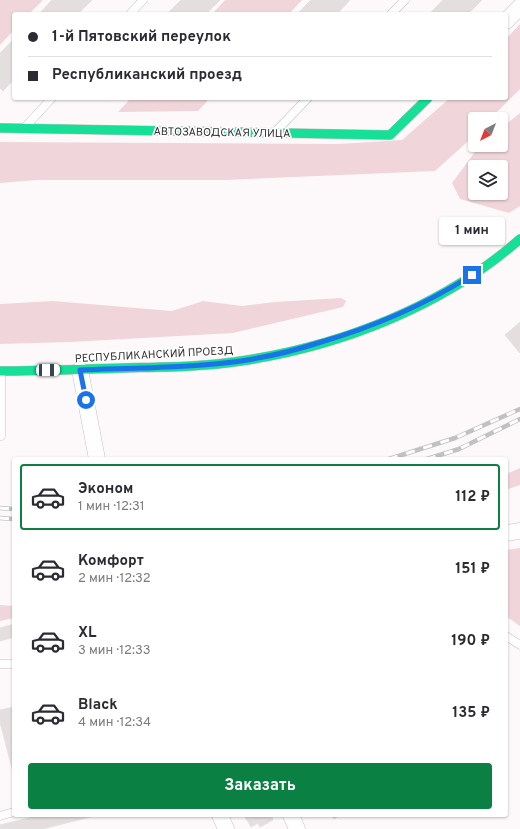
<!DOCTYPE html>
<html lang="ru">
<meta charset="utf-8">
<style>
:root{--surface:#fff;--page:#f7f7f7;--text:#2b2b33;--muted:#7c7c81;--line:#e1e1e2;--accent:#0b8043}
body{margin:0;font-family:Overpass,sans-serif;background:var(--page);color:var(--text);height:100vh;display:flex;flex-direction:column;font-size:15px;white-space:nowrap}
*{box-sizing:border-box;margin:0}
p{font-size:13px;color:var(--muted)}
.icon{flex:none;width:22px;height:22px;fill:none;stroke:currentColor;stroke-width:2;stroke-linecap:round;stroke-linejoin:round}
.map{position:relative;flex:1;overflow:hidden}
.panel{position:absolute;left:12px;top:457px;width:496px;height:360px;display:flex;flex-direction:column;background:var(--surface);border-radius:4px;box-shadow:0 1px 3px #0004}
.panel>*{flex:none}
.banner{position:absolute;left:12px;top:12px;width:496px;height:88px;border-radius:4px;box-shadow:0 1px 3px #0004;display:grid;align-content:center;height:88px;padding:0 16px;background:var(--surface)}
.needle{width:26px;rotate:222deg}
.controls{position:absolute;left:468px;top:112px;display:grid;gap:8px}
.controls a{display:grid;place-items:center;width:40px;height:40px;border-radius:4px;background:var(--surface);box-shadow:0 1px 3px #0004;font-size:20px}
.end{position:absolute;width:18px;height:18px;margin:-9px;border:5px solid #1a73e8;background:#fff;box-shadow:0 0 0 2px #fff}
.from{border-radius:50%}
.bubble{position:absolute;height:28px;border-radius:4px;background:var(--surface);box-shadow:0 1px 3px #0004;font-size:13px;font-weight:700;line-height:28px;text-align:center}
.car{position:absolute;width:12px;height:24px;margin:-12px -6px;border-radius:5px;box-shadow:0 0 3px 1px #0007;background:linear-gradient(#fff 24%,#345 0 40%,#fff 0 76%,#345 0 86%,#fff 0)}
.banner b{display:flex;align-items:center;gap:14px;height:38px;font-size:15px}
.banner b+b{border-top:1px solid var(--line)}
.banner i{width:10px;height:10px;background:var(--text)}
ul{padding:7px 0 0;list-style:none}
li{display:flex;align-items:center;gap:12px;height:66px;margin:0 8px 6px;padding:0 8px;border:2px solid transparent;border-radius:4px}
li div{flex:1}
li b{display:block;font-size:15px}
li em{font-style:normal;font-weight:700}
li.current{border-color:var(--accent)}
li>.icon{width:36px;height:36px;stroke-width:1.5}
.button{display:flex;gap:8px;margin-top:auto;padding:8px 16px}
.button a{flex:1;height:46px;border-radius:4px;background:var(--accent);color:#fff;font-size:16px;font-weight:700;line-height:46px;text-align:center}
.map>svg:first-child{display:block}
.green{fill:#f0d6da;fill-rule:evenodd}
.building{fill:#e5dedf;stroke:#e3e1e1}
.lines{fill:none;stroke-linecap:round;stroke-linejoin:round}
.lane-casing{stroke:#c3c0c1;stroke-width:9}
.street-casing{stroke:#c3c0c1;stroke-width:17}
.fast-casing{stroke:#c3c0c1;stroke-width:10}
.lane{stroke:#fffefe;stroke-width:8}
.street{stroke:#fffefe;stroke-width:16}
.fast{stroke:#16e098;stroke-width:9}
.rail-casing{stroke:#c2c1c1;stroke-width:4.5}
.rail{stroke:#fff;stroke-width:3;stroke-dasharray:9;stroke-linecap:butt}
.route{stroke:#1a73e8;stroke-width:5}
.labels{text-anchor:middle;stroke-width:3.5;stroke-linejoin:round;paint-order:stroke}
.street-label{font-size:11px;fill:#333031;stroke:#fff}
</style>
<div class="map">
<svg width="520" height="829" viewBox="0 0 520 829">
<rect width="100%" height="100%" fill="#fdf9fa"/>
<path class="green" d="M0,0H43L29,14H14V30L0,45Z
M225,0H302L289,14H212Z
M520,24V89L490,119H475V135L435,171L224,180H37L0,183V142L338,144L402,140L450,98H506V39Z
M131,98H210L198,111L118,112Z
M520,113V206L509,213L460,199L452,183L480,145H501V128ZM475,167H501V193H475Z
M341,298L346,301L343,307L233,333L70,342L0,344V304L53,301L172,311L203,301L242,306L275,302Z
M520,468V485L506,490V474Z
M520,548V626L506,616V550Z
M0,605L14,606V618L0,621Z"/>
<path class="building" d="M52,0H92L78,14H39Z
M181,0H220L206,14H167Z
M311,0H350L337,14H297Z
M443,0H482L468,14H429Z
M14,39V79L3,91L0,88V53Z
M520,322V353L505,335Z
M14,624V637L0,641V628Z
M14,707V776L0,722V710Z
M42,815H98L42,829H0V825Z
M244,815H271L273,820L260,827L258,823L251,827Z
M331,815H340L334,819Z"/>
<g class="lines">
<defs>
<path id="lane" d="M130,14L143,0
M391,14L405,0
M27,125L52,98
M277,130L308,98
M0,436H1V372
M506,636L520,645
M0,664H14
M0,816L14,812"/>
<path id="street" d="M506,21L520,7
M80,370L97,459
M506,533L520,531
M220,815L226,829
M291,815L297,829"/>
<path id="fast" d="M0,128L390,135L428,98
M0,371C41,371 83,369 124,368C163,367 203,367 241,361C341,346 444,306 520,239"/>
</defs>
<use href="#lane" class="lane-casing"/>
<use href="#street" class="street-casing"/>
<use href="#fast" class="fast-casing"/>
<use href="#lane" class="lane"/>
<use href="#street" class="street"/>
<use href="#fast" class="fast"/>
<defs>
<path id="rail" d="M389,459L455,438L520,409
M427,459L459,449L520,419
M0,508L14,509
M0,518L14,519"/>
</defs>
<use href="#rail" class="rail-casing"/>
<use href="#rail" class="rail"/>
</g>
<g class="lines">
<path class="route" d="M86,400L80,370C133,368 188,368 241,361C267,357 293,351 318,343C374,327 423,306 472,275"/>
</g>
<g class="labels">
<g class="street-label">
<text transform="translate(222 132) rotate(1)" y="4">АВТОЗАВОДСКАЯ УЛИЦА</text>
<text transform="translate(154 354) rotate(-3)" y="4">РЕСПУБЛИКАНСКИЙ ПРОЕЗД</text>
</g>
</g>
</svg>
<div class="controls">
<a><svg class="needle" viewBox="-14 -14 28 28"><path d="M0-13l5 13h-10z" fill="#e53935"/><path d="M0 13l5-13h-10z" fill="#7c7c81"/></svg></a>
<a><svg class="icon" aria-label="layers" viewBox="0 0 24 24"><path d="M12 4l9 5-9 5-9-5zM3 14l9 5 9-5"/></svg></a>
</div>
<i class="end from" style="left:86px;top:400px"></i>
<i class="end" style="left:472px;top:275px"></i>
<div class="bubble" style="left:439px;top:217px;width:66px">1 мин</div>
<i class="car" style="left:48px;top:370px;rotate:89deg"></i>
<div class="banner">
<b><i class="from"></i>1-й Пятовский переулок</b>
<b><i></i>Республиканский проезд</b>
</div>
<section class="panel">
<ul>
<li class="current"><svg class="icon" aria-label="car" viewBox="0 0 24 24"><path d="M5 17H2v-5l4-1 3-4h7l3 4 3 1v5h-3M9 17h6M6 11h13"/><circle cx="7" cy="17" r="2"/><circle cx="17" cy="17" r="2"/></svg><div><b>Эконом</b><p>1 мин · 12:31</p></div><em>112 ₽</em></li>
<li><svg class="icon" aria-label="car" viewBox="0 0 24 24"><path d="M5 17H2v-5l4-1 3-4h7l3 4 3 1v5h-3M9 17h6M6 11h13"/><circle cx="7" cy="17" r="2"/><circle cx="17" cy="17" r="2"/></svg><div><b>Комфорт</b><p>2 мин · 12:32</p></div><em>151 ₽</em></li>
<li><svg class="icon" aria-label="car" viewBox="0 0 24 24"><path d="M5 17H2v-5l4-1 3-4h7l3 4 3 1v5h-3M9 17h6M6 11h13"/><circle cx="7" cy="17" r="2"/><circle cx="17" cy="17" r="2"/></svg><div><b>XL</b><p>3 мин · 12:33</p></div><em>190 ₽</em></li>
<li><svg class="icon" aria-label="car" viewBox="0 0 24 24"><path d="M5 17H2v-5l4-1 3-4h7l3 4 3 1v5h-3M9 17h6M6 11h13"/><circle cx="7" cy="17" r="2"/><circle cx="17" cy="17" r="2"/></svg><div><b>Black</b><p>4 мин · 12:34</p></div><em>135 ₽</em></li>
</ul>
<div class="button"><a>Заказать</a></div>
</section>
</div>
